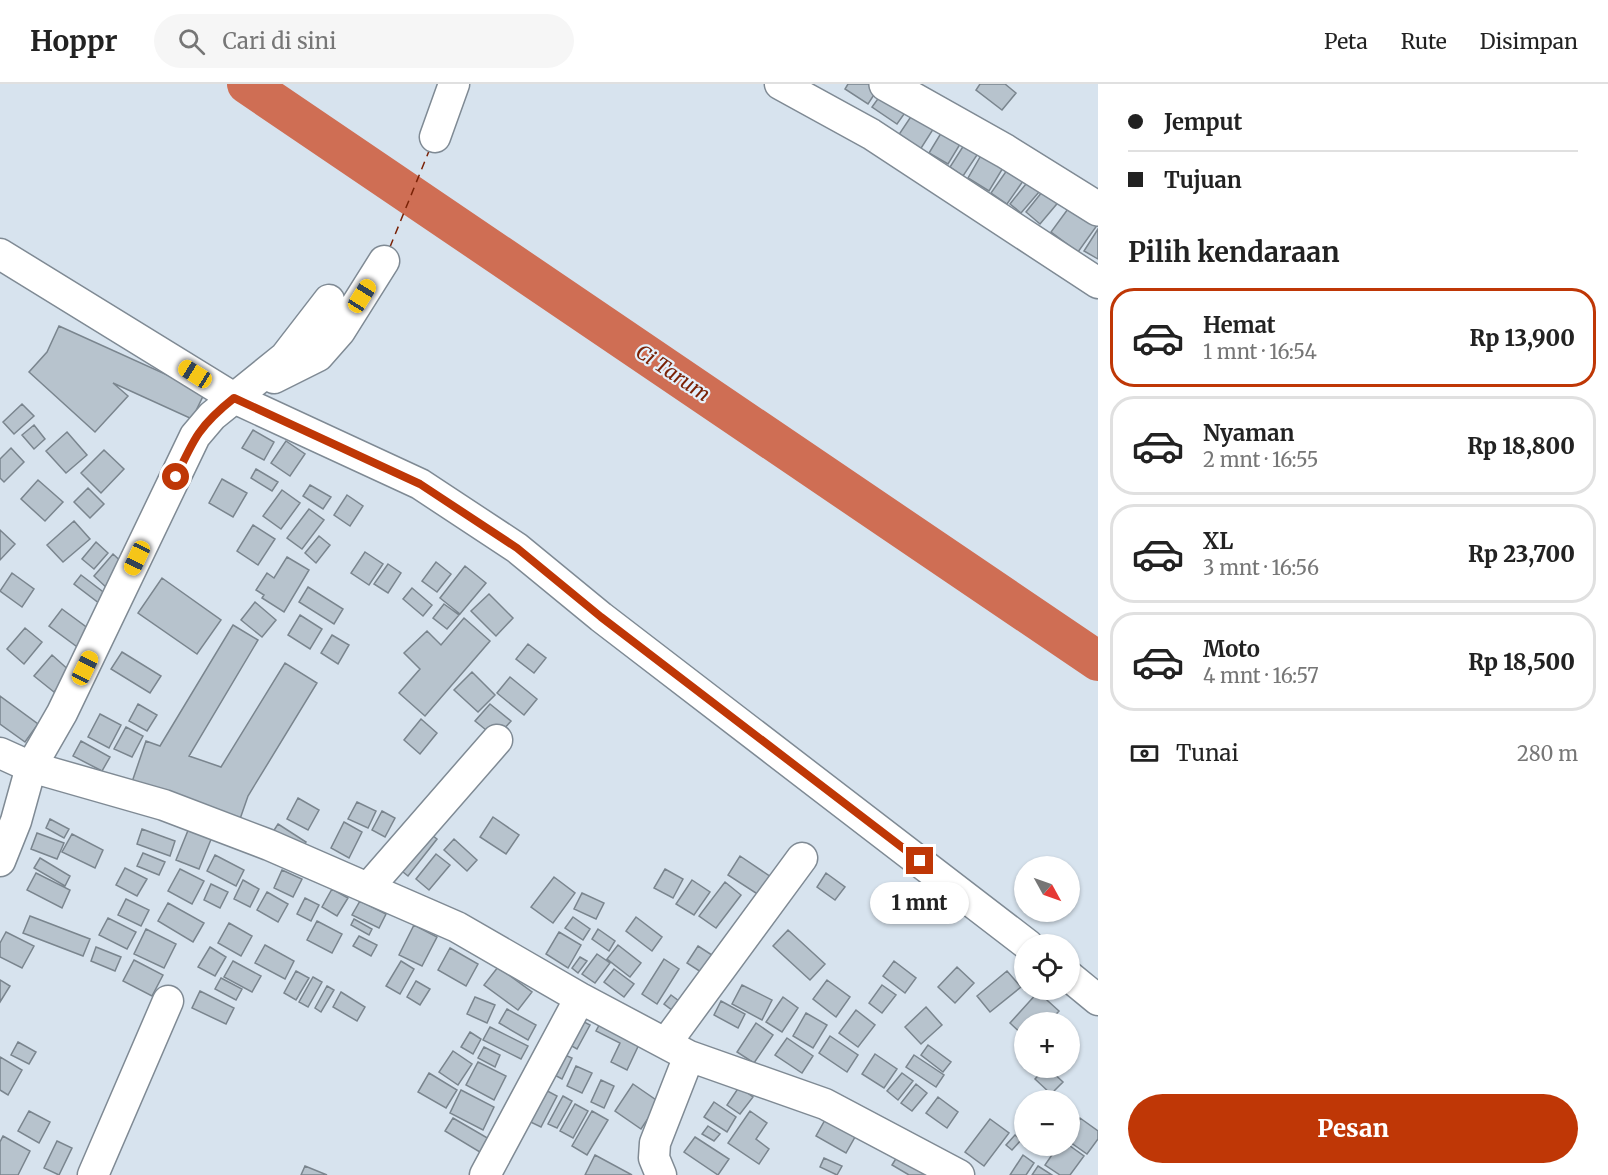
<!DOCTYPE html>
<html lang="id">
<meta charset="utf-8">
<style>
:root{--surface:#fff;--page:#f6f6f6;--text:#222;--muted:#767676;--line:#e0e0e0;--accent:#bf3706}
body{margin:0;font-family:Merriweather,serif;background:var(--page);color:var(--text);height:100vh;display:flex;flex-direction:column;font-size:22px;white-space:nowrap}
*{box-sizing:border-box;margin:0}
p{font-size:20px;color:var(--muted)}
.icon{flex:none;width:33px;height:33px;fill:none;stroke:currentColor;stroke-width:2;stroke-linecap:round;stroke-linejoin:round}
.map{position:relative;flex:1;overflow:hidden}
.sheet{display:flex;flex-direction:column;background:var(--surface);width:510px}
.sheet>*{flex:none}
.banner{display:grid;align-content:center;height:132px;padding:0 30px;background:var(--surface)}
.needle{width:39px;rotate:130deg}
.tools{position:absolute;left:1014px;top:772px;display:grid;gap:12px}
.tools a{display:grid;place-items:center;width:66px;height:66px;border-radius:50%;background:var(--surface);box-shadow:0 2px 4px #0004;font-size:30px}
.end{position:absolute;width:27px;height:27px;margin:-14px;border:8px solid #bf3706;background:#fff;box-shadow:0 0 0 3px #fff}
.from{border-radius:50%}
.bubble{position:absolute;height:42px;border-radius:21px;background:var(--surface);box-shadow:0 2px 4px #0004;font-size:20px;font-weight:800;line-height:42px;text-align:center}
.car{position:absolute;width:18px;height:36px;margin:-18px -9px;border-radius:8px;box-shadow:0 0 4px 2px #0007;background:linear-gradient(#f5c518 24%,#345 0 40%,#f5c518 0 76%,#345 0 86%,#f5c518 0)}
.banner b{display:flex;align-items:center;gap:21px;height:57px;font-size:22px}
.banner b+b{border-top:2px solid var(--line)}
.banner i{width:15px;height:15px;background:var(--text)}
ul{padding:0;list-style:none}
li{display:flex;align-items:center;gap:18px;height:99px;margin:0 12px 9px;padding:0 18px;border:3px solid var(--line);border-radius:24px}
li div{flex:1}
li b{display:block;font-size:22px}
li em{font-style:normal;font-weight:800}
li.current{border-color:var(--accent)}
li>.icon{width:54px;height:54px;stroke-width:1.5}
h2{padding:0 30px;font-size:27px;line-height:72px}
.pay{display:flex;align-items:center;gap:15px;height:66px;padding:0 30px;font-size:22px}
.pay p{margin-inline-start:auto}
.primary-button{display:flex;gap:12px;margin-top:auto;padding:12px 30px}
.primary-button a{flex:1;height:69px;border-radius:36px;background:var(--accent);color:#fff;font-size:24px;font-weight:800;line-height:69px;text-align:center}
header{display:flex;align-items:center;gap:36px;box-sizing:border-box;height:84px;padding:0 30px;background:var(--surface);border-bottom:2px solid var(--line)}
header strong{font-size:28px}
nav{display:flex;gap:33px;margin-inline-start:auto;font-size:21px}
.search{width:420px;height:54px;background:var(--page);display:flex;align-items:center;gap:15px;box-sizing:border-box;padding:0 21px;border-radius:33px;color:var(--muted);font-size:22px}
main{display:flex;flex:1;min-height:0}
.map>svg:first-child{display:block}
.lines{fill:none;stroke-linecap:round;stroke-linejoin:round}
.river{stroke:#cf6e54;stroke-width:40}
.ferry{stroke:#7a2206;stroke-width:1.5;stroke-dasharray:8 6;stroke-linecap:butt}
.building{fill:#b7c3cd;stroke:#7a858e;stroke-width:1.5}
.minor-casing{stroke:#7f8a94;stroke-width:33}
.major-casing{stroke:#7f8a94;stroke-width:36}
.minor{stroke:#fff;stroke-width:30}
.major{stroke:#fff;stroke-width:33}
.route{stroke:#bf3706;stroke-width:8}
.labels{text-anchor:middle;stroke-width:4.5;stroke-linejoin:round;paint-order:stroke}
.water-label{font-size:20px;font-style:italic;fill:#7a2206;stroke:#e4f0fb}
</style>
<header>
<strong>Hoppr</strong>
<div class="search"><svg class="icon" aria-label="search" viewBox="0 0 24 24"><circle cx="10" cy="10" r="6"/><path d="M15 15l6 6"/></svg>Cari di sini</div>
<nav><a>Peta</a><a>Rute</a><a>Disimpan</a></nav>
</header>
<main>
<div class="map">
<svg width="1098" height="1091" viewBox="0 0 1098 1091">
<rect width="100%" height="100%" fill="#d7e3ee"/>
<g class="lines">
<path class="river" d="M247,0L1098,577"/>
<path class="ferry" d="M390,163L429,67"/>
</g>
<path class="building" d="M848,0H881L868,20L845,5Z
M980,0H1005L1016,9L1002,26L976,6Z
M885,5L909,23L897,40L872,23Z
M918,22L939,36L918,69L896,55Z
M949,36L968,47L948,80L929,69Z
M971,50L985,59L963,92L950,83Z
M987,61L1009,74L989,107L968,94Z
M1014,76L1030,87L1007,120L991,109Z
M1033,91L1045,101L1021,129L1010,120Z
M1046,103L1061,115L1040,140L1026,128Z
M1076,114L1098,140L1078,168L1051,148Z
M1098,145V175L1084,167Z
M59,242L205,308L192,335L113,299L128,312L95,348L29,288L47,268Z
M22,320L34,332L14,350L3,338Z
M34,341L45,355L34,365L22,351Z
M253,346L274,358L264,376L242,364Z
M67,348L87,371L66,389L46,367Z
M286,357L305,370L290,392L271,379Z
M11,364L24,378L4,398L0,394V375Z
M104,366L124,385L101,409L81,389Z
M256,385L278,398L272,407L251,394Z
M222,395L247,409L233,433L209,419Z
M38,396L63,418L45,437L21,415Z
M310,401L331,413L323,425L303,412Z
M88,404L104,420L90,434L74,418Z
M282,406L300,419L281,445L263,432Z
M347,411L363,422L350,442L334,431Z
M309,425L324,436L302,465L287,454Z
M74,437L90,455L63,478L47,461Z
M253,441L275,455L258,481L237,467Z
M0,446L15,460L0,476Z
M319,452L330,461L316,479L305,469Z
M96,458L108,469L94,485L82,475Z
M365,468L383,480L369,501L351,489Z
M113,470L127,483L108,505L94,492Z
M287,473L309,486L284,528L262,514L264,511L256,506L267,489L274,494Z
M436,478L451,490L437,508L422,497Z
M388,480L401,489L388,509L374,500Z
M465,482L486,499L460,530L440,514Z
M12,489L34,505L22,523L0,507Z
M81,491L115,517L108,526L74,500Z
M162,494L221,536L197,570L138,529Z
M308,503L343,525L334,540L299,518Z
M412,504L432,521L423,532L403,515Z
M489,510L513,534L496,552L471,527Z
M255,518L276,536L262,553L241,536Z
M444,520L459,531L447,545L433,534Z
M62,525L93,548L80,565L49,542Z
M300,531L322,545L310,565L288,551Z
M464,534L490,557L425,632L399,609L420,585L404,569L427,547L441,561Z
M233,541L258,556L189,672L221,683L285,579L317,599L248,712L240,735L132,698L146,657L160,662Z
M25,544L42,558L24,580L7,565Z
M332,551L349,561L338,580L321,569Z
M528,560L546,574L534,589L516,575Z
M122,568L161,592L150,609L111,585Z
M52,571L71,588L54,608L34,592Z
M472,588L495,611L478,628L454,606Z
M510,593L537,615L524,631L497,609Z
M0,612L38,640L25,658L0,640Z
M138,620L157,631L147,647L129,637Z
M490,620L511,637L496,654L475,637Z
M100,630L121,641L109,664L88,653Z
M421,635L437,649L420,670L404,656Z
M126,643L143,652L132,673L114,665Z
M81,657L110,673L102,687L73,672Z
M298,714L319,726L308,746L287,735Z
M357,718L376,727L368,744L348,735Z
M382,727L395,734L385,753L372,746Z
M493,733L519,751L506,770L480,753Z
M50,735L69,745L64,754L46,744Z
M344,738L362,748L349,774L331,764Z
M278,740L306,758L297,772L269,754Z
M189,744L212,753L199,785L176,776Z
M142,745L175,757L170,772L137,760Z
M427,747L437,755L408,792L398,784Z
M37,749L64,759L57,775L31,765Z
M72,750L103,766L95,784L62,768Z
M454,755L477,776L467,787L444,766Z
M143,769L165,778L159,791L137,782Z
M436,770L450,781L429,806L416,795Z
M215,771L244,786L236,802L207,787Z
M740,772L774,795L762,813L728,791Z
M40,774L70,792L65,802L34,784Z
M125,784L147,795L137,812L116,801Z
M180,785L204,797L192,820L168,807Z
M665,785L683,795L673,814L654,804Z
M282,786L302,795L293,813L274,804Z
M36,789L70,806L62,824L27,806Z
M826,789L845,803L835,816L817,803Z
M554,793L575,809L553,839L531,823Z
M243,796L259,805L250,823L234,815Z
M692,796L710,808L694,831L676,820Z
M725,798L741,811L716,844L699,832Z
M211,800L228,808L220,824L204,816Z
M332,805L348,814L337,832L322,823Z
M267,808L288,820L278,838L257,826Z
M582,809L604,819L596,835L574,825Z
M305,814L319,821L311,837L297,830Z
M126,815L149,826L141,842L118,831Z
M360,817L386,830L379,844L352,831Z
M168,819L204,839L193,858L158,837Z
M30,832L90,855L83,872L23,849Z
M573,833L590,845L583,856L565,844Z
M636,833L662,853L652,867L626,847Z
M108,834L136,848L127,865L99,851Z
M354,835L372,845L369,851L351,841Z
M317,837L342,850L332,869L307,856Z
M229,839L252,852L241,872L218,859Z
M414,841L437,853L422,882L399,871Z
M146,845L176,860L164,884L134,870Z
M598,845L615,857L609,867L592,855Z
M788,846L825,880L810,896L773,862Z
M6,848L34,862L22,884L0,873V859Z
M559,848L581,861L568,884L546,870Z
M359,852L377,861L371,872L353,862Z
M265,861L294,877L285,895L255,879Z
M618,861L641,879L630,893L607,875Z
M698,862L715,873L704,890L687,879Z
M96,863L121,873L115,887L91,877Z
M210,863L226,873L215,892L198,883Z
M450,864L478,880L466,902L438,886Z
M597,870L610,879L595,899L582,890Z
M580,873L587,877L578,889L572,884Z
M664,875L679,885L657,920L642,910Z
M134,876L163,891L152,912L123,897Z
M233,877L261,892L252,908L224,893Z
M401,877L414,885L400,910L386,902Z
M894,877L916,894L905,909L883,892Z
M498,883L532,908L518,926L484,901Z
M957,883L974,899L955,919L938,903Z
M614,885L634,900L624,913L604,898Z
M296,887L309,894L296,916L284,909Z
M1007,887L1021,903L990,928L977,912Z
M313,893L322,898L308,923L299,918Z
M221,894L242,905L236,916L215,905Z
M0,896L10,902L0,918Z
M827,896L850,913L836,933L813,915Z
M416,897L430,905L420,921L407,913Z
M742,901L772,916L762,936L732,920Z
M882,901L896,911L882,929L869,919Z
M327,902L334,906L321,928L315,924Z
M200,907L234,924L226,940L192,924Z
M341,908L365,923L357,937L333,923Z
M1038,908L1059,927L1048,939H1024V952L1010,939Z
M671,911L687,923L680,932L664,920Z
M475,913L495,921L487,939L467,930Z
M783,913L798,924L782,948L766,938Z
M721,917L745,930L738,944L714,931Z
M926,923L942,941L921,960L905,943Z
M507,925L536,941L528,956L499,939Z
M856,926L875,941L858,963L839,949Z
M806,929L827,941L813,964L793,952Z
M573,932L590,941L577,965L561,956Z
M603,934L642,954L627,986L611,978L620,959L596,947Z
M756,939L773,951L754,979L737,968Z
M490,943L528,962L521,975L483,956Z
M470,948L481,955L473,970L461,963Z
M830,952L858,971L847,988L819,969Z
M787,954L813,972L802,989L775,971Z
M18,958L36,968L29,980L11,971Z
M928,961L951,978L943,988L921,971Z
M484,963L500,971L495,983L478,974Z
M554,966L572,974L562,995L545,986Z
M453,967L472,980L458,1001L439,988Z
M875,970L897,985L884,1004L862,990Z
M914,971L944,991L936,1003L906,983Z
M0,973L22,986L8,1011L0,1006Z
M478,978L506,992L494,1016L466,1001Z
M576,982L592,989L582,1009L567,1002Z
M1045,984H1048L1063,998L1051,1010L1035,995Z
M429,989L457,1006L446,1024L418,1008Z
M902,989L913,997L898,1016L887,1007Z
M601,996L614,1002L604,1024L591,1018Z
M633,1000L659,1018L641,1045L615,1027Z
M916,1000L927,1009L912,1027L901,1019Z
M536,1001L557,1012L541,1043L520,1033Z
M739,1003L753,1013L740,1030L727,1021Z
M461,1006L494,1023L483,1046L450,1029Z
M563,1012L572,1017L557,1044L548,1040Z
M938,1013L958,1028L947,1044L926,1029Z
M714,1018L736,1033L727,1048L704,1033Z
M575,1020L588,1027L573,1054L560,1047Z
M29,1027L50,1038L39,1059L18,1047Z
M592,1027L608,1036L587,1071L572,1062Z
M750,1027L767,1039L756,1055L769,1065L759,1080L728,1059Z
M453,1034L496,1059L488,1073L445,1047Z
M1080,1034L1098,1047V1055L1087,1070L1070,1058V1049Z
M990,1035L1009,1049L984,1082L965,1068Z
M825,1036L855,1053L846,1069L816,1052Z
M708,1042L720,1050L714,1057L702,1050Z
M1015,1051L1021,1056L1012,1066L1006,1061Z
M3,1052L30,1067L18,1091H0V1058Z
M695,1053L729,1075L718,1091L684,1068Z
M57,1057L72,1064L59,1091L44,1084Z
M1058,1062H1070L1084,1072L1070,1091H1060L1045,1081Z
M903,1063L929,1091H909L892,1081Z
M595,1071L632,1091H585Z
M1023,1071L1034,1079L1026,1091H1010Z
M824,1074L842,1082L837,1091L820,1083Z
M305,1082L327,1091H301Z
M1038,1082L1052,1091H1032Z"/>
<g class="lines">
<defs>
<path id="minor" d="M780,0L871,50L1098,199
M435,53L454,0
M0,170L234,314L420,400L517,464L601,533L1028,861
M274,294L318,272L340,247L384,177
M0,669L31,683L164,721L269,761L457,843L580,914L689,972L825,1020L959,1091
M0,777L16,737L31,683L62,629L195,352L212,332L285,273L329,216
M368,804L497,656
M1070,893L1098,916
M666,959L802,774
M93,1091L168,917
M485,1091L580,914
M661,1091L654,1074L655,1059L689,972"/>
<path id="major" d="M886,0L1005,67L1098,125"/>
</defs>
<use href="#minor" class="minor-casing"/>
<use href="#major" class="major-casing"/>
<use href="#minor" class="minor"/>
<use href="#major" class="major"/>
</g>
<g class="lines">
<path class="route" d="M176,393C194,354 200,341 234,314L420,400L517,464L601,533L920,777"/>
</g>
<g class="labels">
<g class="water-label">
<text transform="translate(673 289) rotate(34)" y="7">Ci Tarum</text>
</g>
</g>
</svg>
<div class="tools">
<a><svg class="needle" viewBox="-14 -14 28 28"><path d="M0-13l5 13h-10z" fill="#e53935"/><path d="M0 13l5-13h-10z" fill="#767676"/></svg></a>
<a><svg class="icon" aria-label="locate" viewBox="0 0 24 24"><circle cx="12" cy="12" r="6"/><path d="M12 2v4M12 18v4M2 12h4M18 12h4"/></svg></a>
<a>+</a>
<a>−</a>
</div>
<i class="end from" style="left:176px;top:393px"></i>
<i class="end" style="left:920px;top:777px"></i>
<div class="bubble" style="left:870px;top:798px;width:99px">1 mnt</div>
<i class="car" style="left:362px;top:212px;rotate:32deg"></i>
<i class="car" style="left:195px;top:290px;rotate:302deg"></i>
<i class="car" style="left:137px;top:474px;rotate:205deg"></i>
<i class="car" style="left:85px;top:584px;rotate:26deg"></i>
</div>
<section class="sheet">
<div class="banner">
<b><i class="from"></i>Jemput</b>
<b><i></i>Tujuan</b>
</div>
<h2>Pilih kendaraan</h2>
<ul>
<li class="current"><svg class="icon" aria-label="car" viewBox="0 0 24 24"><path d="M5 17H2v-5l4-1 3-4h7l3 4 3 1v5h-3M9 17h6M6 11h13"/><circle cx="7" cy="17" r="2"/><circle cx="17" cy="17" r="2"/></svg><div><b>Hemat</b><p>1 mnt · 16:54</p></div><em>Rp 13,900</em></li>
<li><svg class="icon" aria-label="car" viewBox="0 0 24 24"><path d="M5 17H2v-5l4-1 3-4h7l3 4 3 1v5h-3M9 17h6M6 11h13"/><circle cx="7" cy="17" r="2"/><circle cx="17" cy="17" r="2"/></svg><div><b>Nyaman</b><p>2 mnt · 16:55</p></div><em>Rp 18,800</em></li>
<li><svg class="icon" aria-label="car" viewBox="0 0 24 24"><path d="M5 17H2v-5l4-1 3-4h7l3 4 3 1v5h-3M9 17h6M6 11h13"/><circle cx="7" cy="17" r="2"/><circle cx="17" cy="17" r="2"/></svg><div><b>XL</b><p>3 mnt · 16:56</p></div><em>Rp 23,700</em></li>
<li><svg class="icon" aria-label="car" viewBox="0 0 24 24"><path d="M5 17H2v-5l4-1 3-4h7l3 4 3 1v5h-3M9 17h6M6 11h13"/><circle cx="7" cy="17" r="2"/><circle cx="17" cy="17" r="2"/></svg><div><b>Moto</b><p>4 mnt · 16:57</p></div><em>Rp 18,500</em></li>
</ul>
<div class="pay"><svg class="icon" aria-label="cash" viewBox="0 0 24 24"><path d="M3 7h18v10H3z"/><circle cx="12" cy="12" r="2"/></svg>Tunai<p>280 m</p></div>
<div class="primary-button"><a>Pesan</a></div>
</section>
</main>
